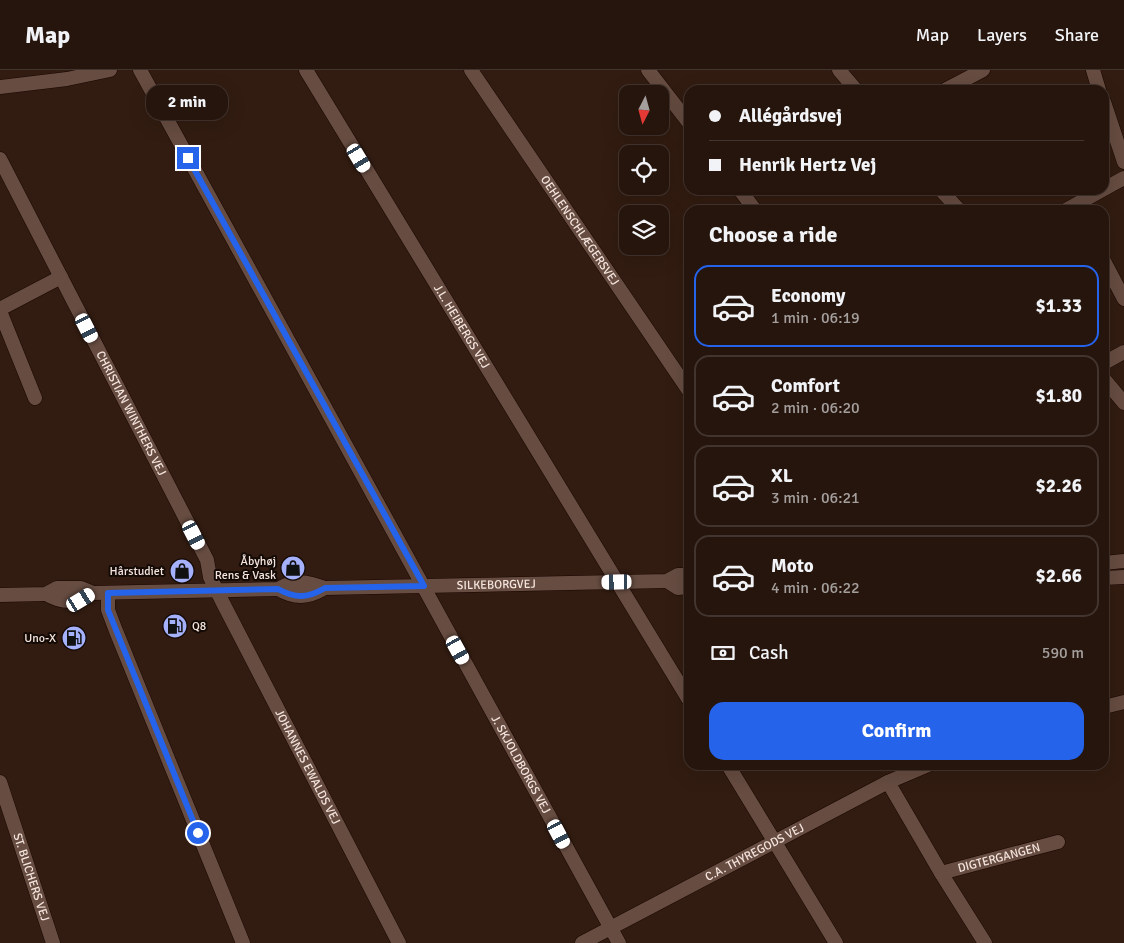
<!DOCTYPE html>
<meta charset="utf-8">
<style>
:root{--surface:#26150d;--page:#32221b;--text:#f1f3f6;--muted:#a49f9d;--line:#42342e;--accent:#2563eb}
body{margin:0;font-family:Signika,sans-serif;background:var(--page);color:var(--text);height:100vh;display:flex;flex-direction:column;font-size:19px;white-space:nowrap}
*{box-sizing:border-box;margin:0}
p{font-size:16px;color:var(--muted)}
.icon{flex:none;width:28px;height:28px;fill:none;stroke:currentColor;stroke-width:2;stroke-linecap:round;stroke-linejoin:round}
.map{position:relative;flex:1;overflow:hidden}
.drawer{position:absolute;left:684px;top:135px;width:425px;height:565px;display:flex;flex-direction:column;background:var(--surface);border-radius:15px;box-shadow:0 5px 20px #0002,0 0 0 1px var(--line)}
.drawer>*{flex:none}
.banner{position:absolute;left:684px;top:15px;width:425px;height:110px;border-radius:15px;box-shadow:0 5px 20px #0002,0 0 0 1px var(--line);display:grid;align-content:center;height:110px;padding:0 25px;background:var(--surface)}
.needle{width:32px;rotate:186deg}
.buttons{position:absolute;left:619px;top:15px;display:grid;gap:10px}
.buttons a{display:grid;place-items:center;width:50px;height:50px;border-radius:10px;background:var(--surface);box-shadow:0 5px 20px #0002,0 0 0 1px var(--line);font-size:25px}
.end{position:absolute;width:22px;height:22px;margin:-11px;border:6px solid #2563eb;background:#fff;box-shadow:0 0 0 2px #fff}
.from{border-radius:50%}
.bubble{position:absolute;height:35px;border-radius:15px;background:var(--surface);box-shadow:0 5px 20px #0002,0 0 0 1px var(--line);font-size:16px;font-weight:700;line-height:35px;text-align:center}
.car{position:absolute;width:15px;height:30px;margin:-15px -8px;border-radius:6px;box-shadow:0 0 4px 1px #0007;background:linear-gradient(#fff 24%,#345 0 40%,#fff 0 76%,#345 0 86%,#fff 0)}
.banner b{display:flex;align-items:center;gap:18px;height:48px;font-size:19px}
.banner b+b{border-top:1px solid var(--line)}
.banner i{width:12px;height:12px;background:var(--text)}
ul{padding:0;list-style:none}
li{display:flex;align-items:center;gap:15px;height:82px;margin:0 10px 8px;padding:0 15px;border:2px solid var(--line);border-radius:15px}
li div{flex:1}
li b{display:block;font-size:19px}
li em{font-style:normal;font-weight:700}
li.selected{border-color:var(--accent)}
li>.icon{width:45px;height:45px;stroke-width:1.5}
h2{padding:0 25px;font-size:22px;line-height:60px}
.pay{display:flex;align-items:center;gap:12px;height:55px;padding:0 25px;font-size:19px}
.pay p{margin-inline-start:auto}
.action{display:flex;gap:10px;margin-top:auto;padding:10px 25px}
.action a{flex:1;height:58px;border-radius:15px;background:var(--accent);color:#fff;font-size:20px;font-weight:700;line-height:58px;text-align:center}
header{display:flex;align-items:center;gap:30px;box-sizing:border-box;height:70px;padding:0 25px;background:var(--surface);border-bottom:1px solid var(--line)}
header strong{font-size:24px}
nav{display:flex;gap:28px;margin-inline-start:auto;font-size:18px}
.map>svg:first-child{display:block}
.lines{fill:none;stroke-linecap:round;stroke-linejoin:round}
.minor-casing{stroke:#190601;stroke-width:15}
.tertiary-casing{stroke:#190601;stroke-width:15}
.minor{stroke:#664c41;stroke-width:14}
.tertiary{stroke:#664c41;stroke-width:14}
.route{stroke:#2563eb;stroke-width:6}
.labels{text-anchor:middle;stroke-width:4;stroke-linejoin:round;paint-order:stroke}
.street-label{font-size:12px;fill:#f5e5de;stroke:#130905}
.poi-label{font-size:12px;fill:#f5e5de;stroke:#130905;text-anchor:end}
</style>
<header>
<strong>Map</strong>
<nav><a>Map</a><a>Layers</a><a>Share</a></nav>
</header>
<div class="map">
<svg width="1124" height="873" viewBox="0 0 1124 873">
<rect width="100%" height="100%" fill="#321c11"/>
<g class="lines">
<defs>
<g id="minor">
<path id="s1" d="M140,0L619,873"/>
<path id="s2" d="M306,0L689,630"/>
<path id="s3" d="M471,0L689,321"/>
<path d="M648,0L689,53"/>
<path d="M839,0L856,20"/>
<path d="M1093,0L1099,20"/>
<path d="M0,17L67,9L110,0"/>
<path d="M945,20L983,0"/>
<path d="M1104,32L1124,92"/>
<path id="s4" d="M0,89L207,490L210,507L224,535L399,873"/>
<path d="M740,120L755,140"/>
<path d="M941,120L959,140"/>
<path d="M1066,140L1124,108"/>
<path d="M1104,191L1124,229"/>
<path d="M0,239L61,207"/>
<path d="M0,241L35,328"/>
<path d="M1104,293L1124,282"/>
<path d="M1104,309L1124,333"/>
<path d="M108,523V540L116,561L243,873"/>
<path d="M1104,637L1124,632"/>
<path d="M728,695L836,873"/>
<path id="s5" d="M0,712L53,873"/>
<path d="M888,712L941,803L985,873"/>
<path id="s6" d="M941,803L1058,772"/>
<path id="s7" d="M582,873L888,712L928,695"/>
</g>
<g id="tertiary">
<path d="M1104,493L1124,491"/>
<path d="M1104,508L1124,507"/>
<path d="M667,511L678,518L689,517"/>
<path d="M278,519C295,529 308,528 325,518"/>
<path d="M46,524C63,534 76,533 93,523"/>
<path id="s8" d="M0,525L46,524L57,518H81L93,523L278,519C295,509 307,511 325,518L667,511L678,505H689"/>
</g>
</defs>
<use href="#minor" class="minor-casing"/>
<use href="#tertiary" class="tertiary-casing"/>
<use href="#minor" class="minor"/>
<use href="#tertiary" class="tertiary"/>
</g>
<g class="lines">
<path class="route" d="M188,88L424,516L325,518C308,528 296,529 278,519L108,523V540L112,550L198,763"/>
</g>
<defs>
<symbol id="shop-disc" viewBox="-11 -11 22 22"><circle r="9.5" fill="#a6b1fc" stroke="#130905"/><path d="M-5-2.5h2.3a2.7 3.5 0 0 1 5.4 0H5L5.5 6h-11ZM-1.5-2.5h3a1.5 2.3 0 0 0-3 0Z" fill="#111"/></symbol>
<symbol id="fuel-disc" viewBox="-11 -11 22 22"><circle r="9.5" fill="#a6b1fc" stroke="#130905"/><path d="M-5.5-6h7V0h2V4h1.3V-2.5L3-4.5l.8-.8L6-3V5H2.5V1h-1V6h-7ZM-4.2-4.7v3.2H.2V-4.7Z" fill="#111"/></symbol>
</defs>
<g fill-rule="evenodd">
<use href="#shop-disc" x="279" y="484" width="28" height="28"/>
<use href="#shop-disc" x="168" y="487" width="28" height="28"/>
<use href="#fuel-disc" x="161" y="542" width="28" height="28"/>
<use href="#fuel-disc" x="60" y="554" width="28" height="28"/>
</g>
<g class="labels">
<g class="street-label">
<text dy="4" stroke="none"><textPath href="#s3" startOffset="194">OEHLENSCHLÆGERSVEJ</textPath></text>
<text dy="4" stroke="none"><textPath href="#s2" startOffset="300">J.L. HEIBERGS VEJ</textPath></text>
<text dy="4" stroke="none"><textPath href="#s4" startOffset="286">CHRISTIAN WINTHERS VEJ</textPath></text>
<text dy="4" stroke="none"><textPath href="#s8" startOffset="501">SILKEBORGVEJ</textPath></text>
<text dy="4" stroke="none"><textPath href="#s1" startOffset="792">J. SKJOLDBORGS VEJ</textPath></text>
<text dy="4" stroke="none"><textPath href="#s4" startOffset="682">JOHANNES EWALDS VEJ</textPath></text>
<text dy="4" stroke="none"><textPath href="#s7" startOffset="195">C.A. THYREGODS VEJ</textPath></text>
<text dy="4" stroke="none"><textPath href="#s6" startOffset="60">DIGTERGANGEN</textPath></text>
<text dy="4" stroke="none"><textPath href="#s5" startOffset="100">ST. BLICHERS VEJ</textPath></text>
</g>
<g class="poi-label">
<text x="276" y="495">Åbyhøj<tspan x="276" dy="14">Rens &amp; Vask</tspan></text>
<text x="164" y="505">Hårstudiet</text>
<text x="192" y="560" text-anchor="start">Q8</text>
<text x="56" y="572">Uno-X</text>
</g>
</g>
</svg>
<div class="buttons">
<a><svg class="needle" viewBox="-14 -14 28 28"><path d="M0-13l5 13h-10z" fill="#e53935"/><path d="M0 13l5-13h-10z" fill="#a49f9d"/></svg></a>
<a><svg class="icon" aria-label="locate" viewBox="0 0 24 24"><circle cx="12" cy="12" r="6"/><path d="M12 2v4M12 18v4M2 12h4M18 12h4"/></svg></a>
<a><svg class="icon" aria-label="layers" viewBox="0 0 24 24"><path d="M12 4l9 5-9 5-9-5zM3 14l9 5 9-5"/></svg></a>
</div>
<i class="end from" style="left:198px;top:763px"></i>
<i class="end" style="left:188px;top:88px"></i>
<div class="bubble" style="left:146px;top:15px;width:82px">2 min</div>
<i class="car" style="left:359px;top:88px;rotate:149deg"></i>
<i class="car" style="left:87px;top:258px;rotate:153deg"></i>
<i class="car" style="left:194px;top:465px;rotate:153deg"></i>
<i class="car" style="left:617px;top:512px;rotate:269deg"></i>
<i class="car" style="left:81px;top:530px;rotate:59deg"></i>
<i class="car" style="left:458px;top:580px;rotate:151deg"></i>
<i class="car" style="left:559px;top:764px;rotate:152deg"></i>
<div class="banner">
<b><i class="from"></i>Allégårdsvej</b>
<b><i></i>Henrik Hertz Vej</b>
</div>
<section class="drawer">
<h2>Choose a ride</h2>
<ul>
<li class="selected"><svg class="icon" aria-label="car" viewBox="0 0 24 24"><path d="M5 17H2v-5l4-1 3-4h7l3 4 3 1v5h-3M9 17h6M6 11h13"/><circle cx="7" cy="17" r="2"/><circle cx="17" cy="17" r="2"/></svg><div><b>Economy</b><p>1 min · 06:19</p></div><em>$1.33</em></li>
<li><svg class="icon" aria-label="car" viewBox="0 0 24 24"><path d="M5 17H2v-5l4-1 3-4h7l3 4 3 1v5h-3M9 17h6M6 11h13"/><circle cx="7" cy="17" r="2"/><circle cx="17" cy="17" r="2"/></svg><div><b>Comfort</b><p>2 min · 06:20</p></div><em>$1.80</em></li>
<li><svg class="icon" aria-label="car" viewBox="0 0 24 24"><path d="M5 17H2v-5l4-1 3-4h7l3 4 3 1v5h-3M9 17h6M6 11h13"/><circle cx="7" cy="17" r="2"/><circle cx="17" cy="17" r="2"/></svg><div><b>XL</b><p>3 min · 06:21</p></div><em>$2.26</em></li>
<li><svg class="icon" aria-label="car" viewBox="0 0 24 24"><path d="M5 17H2v-5l4-1 3-4h7l3 4 3 1v5h-3M9 17h6M6 11h13"/><circle cx="7" cy="17" r="2"/><circle cx="17" cy="17" r="2"/></svg><div><b>Moto</b><p>4 min · 06:22</p></div><em>$2.66</em></li>
</ul>
<div class="pay"><svg class="icon" aria-label="cash" viewBox="0 0 24 24"><path d="M3 7h18v10H3z"/><circle cx="12" cy="12" r="2"/></svg>Cash<p>590 m</p></div>
<div class="action"><a>Confirm</a></div>
</section>
</div>
